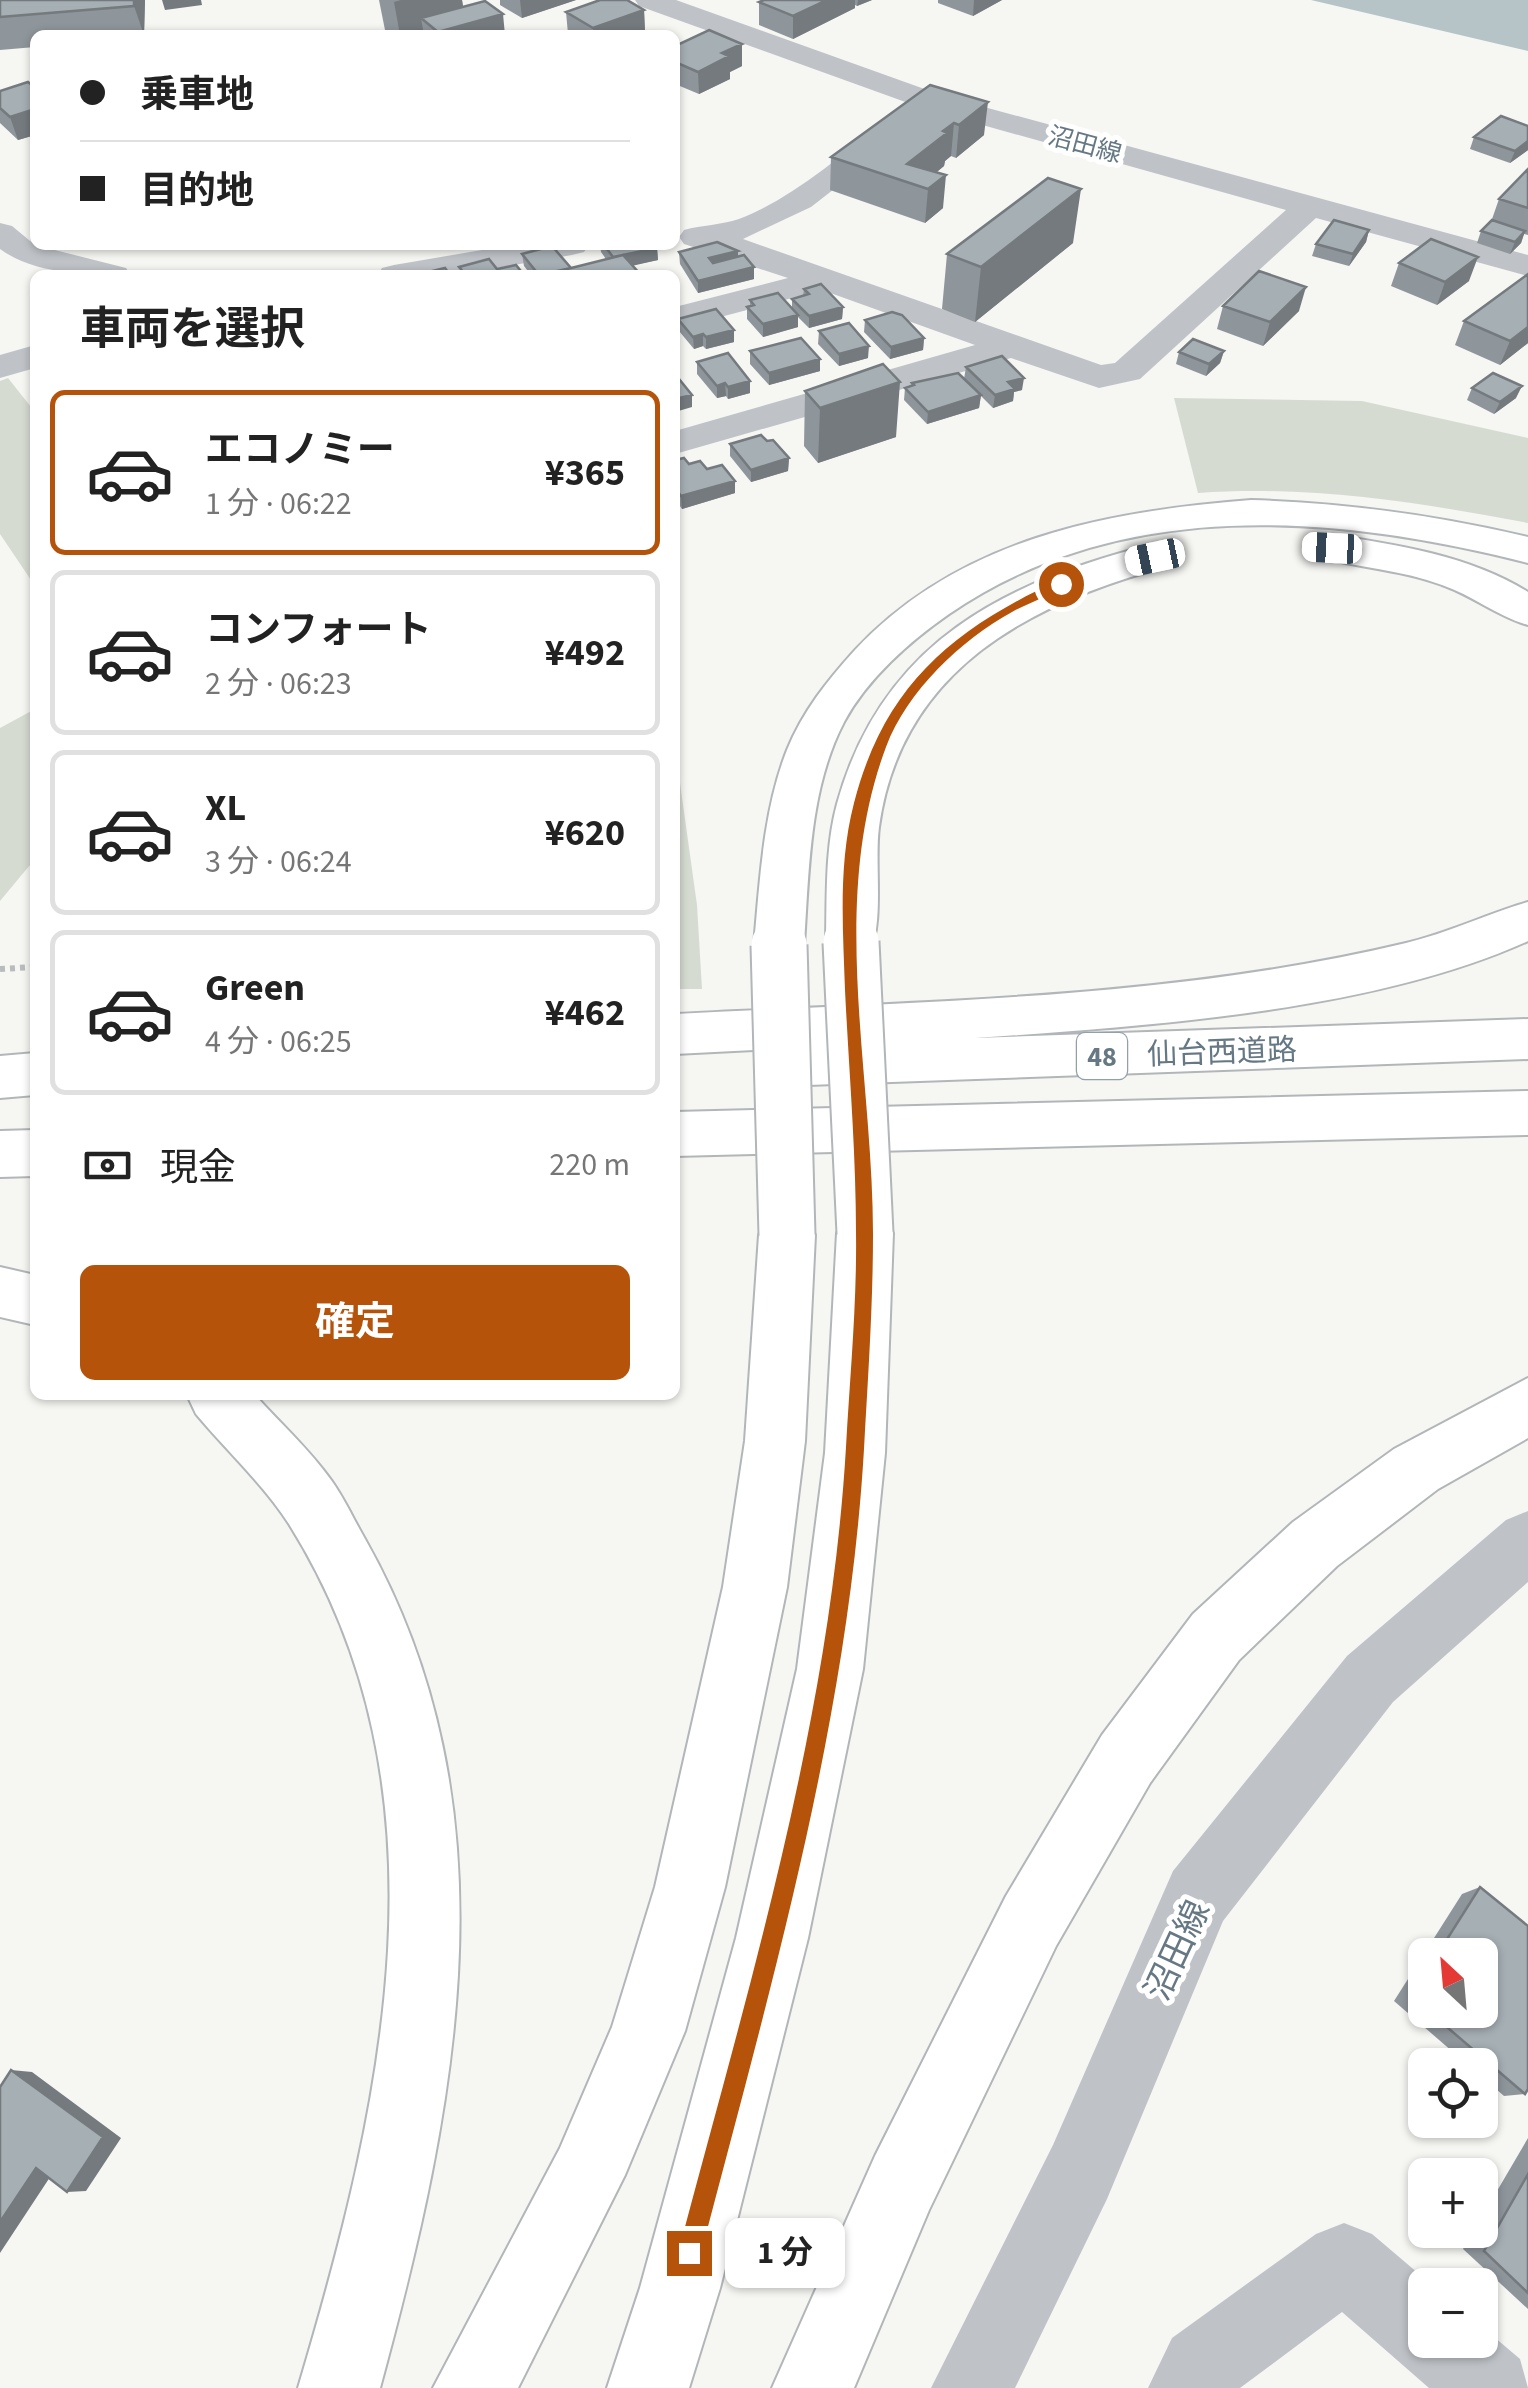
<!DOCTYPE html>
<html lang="ja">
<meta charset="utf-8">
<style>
:root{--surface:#fff;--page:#f6f6f6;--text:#222;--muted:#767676;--line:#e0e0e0;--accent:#b45309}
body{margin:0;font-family:"Source Sans 3","Noto Sans JP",sans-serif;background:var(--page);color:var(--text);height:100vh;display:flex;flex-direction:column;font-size:38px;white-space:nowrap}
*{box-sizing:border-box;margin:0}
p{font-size:32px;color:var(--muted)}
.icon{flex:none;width:55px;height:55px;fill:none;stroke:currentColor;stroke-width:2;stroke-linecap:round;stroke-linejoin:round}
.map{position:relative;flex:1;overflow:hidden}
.sheet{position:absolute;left:30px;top:270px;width:650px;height:1130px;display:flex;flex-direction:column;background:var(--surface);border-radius:15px;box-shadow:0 2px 8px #0004}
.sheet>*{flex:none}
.banner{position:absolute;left:30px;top:30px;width:650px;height:220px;border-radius:15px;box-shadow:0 2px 8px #0004;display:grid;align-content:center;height:220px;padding:0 50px;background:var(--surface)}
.needle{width:65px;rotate:334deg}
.controls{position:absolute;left:1408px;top:1938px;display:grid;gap:20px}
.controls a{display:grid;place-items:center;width:90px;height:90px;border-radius:15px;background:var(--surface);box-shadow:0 2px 8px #0004;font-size:50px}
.end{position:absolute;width:45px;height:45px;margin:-22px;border:12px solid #b45309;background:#fff;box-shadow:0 0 0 5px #fff}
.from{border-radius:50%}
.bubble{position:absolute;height:70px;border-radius:15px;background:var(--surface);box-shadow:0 2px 8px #0004;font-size:32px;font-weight:700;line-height:70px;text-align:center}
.car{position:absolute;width:30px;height:60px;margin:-30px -15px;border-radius:12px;box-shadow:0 0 8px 2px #0007;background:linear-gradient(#fff 24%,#345 0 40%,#fff 0 76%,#345 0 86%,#fff 0)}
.banner b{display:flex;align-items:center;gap:35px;height:95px;font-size:38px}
.banner b+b{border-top:2px solid var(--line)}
.banner i{width:25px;height:25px;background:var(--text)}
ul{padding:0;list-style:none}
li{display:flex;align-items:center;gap:30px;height:165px;margin:0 20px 15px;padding:0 30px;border:5px solid var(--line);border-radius:15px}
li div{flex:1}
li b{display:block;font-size:38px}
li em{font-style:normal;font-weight:700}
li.selected{border-color:var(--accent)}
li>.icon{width:90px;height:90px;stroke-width:1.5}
h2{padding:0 50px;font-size:45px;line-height:120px}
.pay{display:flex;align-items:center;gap:25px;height:110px;padding:0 50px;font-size:38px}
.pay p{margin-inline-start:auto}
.cta{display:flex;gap:20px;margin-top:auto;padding:20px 50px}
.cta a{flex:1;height:115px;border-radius:15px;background:var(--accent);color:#fff;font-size:40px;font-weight:700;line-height:115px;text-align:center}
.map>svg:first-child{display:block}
.green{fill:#d6dbd2}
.water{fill:#b6c4c7}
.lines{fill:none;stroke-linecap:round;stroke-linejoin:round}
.highway-casing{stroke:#b2b6b9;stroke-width:4}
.path{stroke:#b9bcbe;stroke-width:6;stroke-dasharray:5 5;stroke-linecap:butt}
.minor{fill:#bfc3c7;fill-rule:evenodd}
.highway{fill:#fff;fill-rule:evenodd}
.highway-bridge-casing{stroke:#b2b6b9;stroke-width:59;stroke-linecap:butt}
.highway-bridge{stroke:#fff;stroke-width:55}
.wall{fill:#8f969b;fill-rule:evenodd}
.shaded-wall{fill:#747a7e}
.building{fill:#a6afb4;stroke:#747a7e;stroke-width:2.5}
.route{fill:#b45309}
.labels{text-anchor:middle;stroke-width:10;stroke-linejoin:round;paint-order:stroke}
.far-street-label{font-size:25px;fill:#657884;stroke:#fff}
.shield{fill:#fff;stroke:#93a0a9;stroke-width:2.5}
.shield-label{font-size:28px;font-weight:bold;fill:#657884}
.street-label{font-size:30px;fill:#657884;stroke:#fff}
.near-street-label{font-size:35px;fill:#657884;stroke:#fff}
</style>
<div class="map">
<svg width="1528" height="2388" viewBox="0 0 1528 2388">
<rect width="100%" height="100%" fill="#f6f6f3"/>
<path class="green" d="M8,378L35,412V586L0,534V381Z
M1174,398L1362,401L1528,438V523C1418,502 1310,485 1198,493Z
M35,709V859L0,901V728Z
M675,747L697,905L702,989H675Z"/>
<path class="water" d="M1311,0H1528V51Z"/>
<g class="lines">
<defs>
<path id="highway" d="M1251,500C1347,503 1435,515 1528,537V563C1336,514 1121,496 949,614C910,641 867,679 844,722C809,789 809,871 804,945L796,958L779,964L762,958L754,945C760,880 763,811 787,750C803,711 827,681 855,650C959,539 1106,511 1251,500Z
M1333,535C1399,545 1470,556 1528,592V625C1498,617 1472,595 1442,585C1402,570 1360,568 1319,557L1313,548L1319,539Z
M1158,543L1172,547L1178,556L1172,565C1032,602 901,668 879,827C874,863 885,926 868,955L851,961L834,955L826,942C827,897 825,848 837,804C882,641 1006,581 1158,543Z
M1528,902V941C1371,1012 1147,1026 976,1038L1528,1019V1059L808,1085L790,1079L782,1064L792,1048L675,1054V1014C918,1001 1168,1000 1406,943C1448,933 1487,914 1528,902Z
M35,1053V1095L0,1098V1056Z
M1528,1091V1135L675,1156V1112Z
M35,1130V1176L0,1177V1131Z
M865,1209L885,1216L893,1233L885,1453L863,1669L808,1938L720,2288L689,2388H607L640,2288L736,1938L797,1669L825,1453L837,1233L845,1216Z
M787,1211L807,1218L815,1235L805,1441L787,1587L725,1887L685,2031L625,2175L518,2388H433L560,2148L612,2027L655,1887L723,1587L745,1441L759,1235L767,1218Z
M0,1267L35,1275V1325L0,1317Z
M1528,1378V1438L1438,1489L1337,1566L1239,1660L1150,1783L1056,1946L929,2210L854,2388H772L875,2156L1006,1896L1102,1735L1193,1614L1293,1522L1394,1449Z
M187,1395H255C280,1423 310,1450 331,1480C344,1498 354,1520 365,1539C518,1810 457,2105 380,2388H298C382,2106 457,1792 289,1524C264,1485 226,1450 196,1414Z"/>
</defs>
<use href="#highway" class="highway-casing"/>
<path class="path" d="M0,969L35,967"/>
<path class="minor" d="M635,0H676L944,96L1528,255V276L1316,218L1140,379L1099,388L1011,358L675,454V431L975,345L822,290L675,329V307L788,278L684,244L679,237L684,230C702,225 721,225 739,219C791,199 835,160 879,126H901L906,133L811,207L743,239L1101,365L1115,363L1286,210L922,108L639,6Z
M0,223L12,226L35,245L126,268L131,275C89,275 36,275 0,249Z
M511,245H589L584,252L572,255L455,275H377L382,268L394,265Z
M35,345V368L0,378V355Z
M1528,1511V1582L1393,1702L1223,1921L1107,2199L1015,2388H931L1053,2145L1173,1871L1347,1656L1506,1520Z
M1344,2223L1372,2234L1432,2285H1425V2340H1480V2325L1520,2359L1528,2388H1429L1342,2312L1240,2388H1148L1172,2338L1316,2234Z"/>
<use href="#highway" class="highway"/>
<defs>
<path id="highway-bridge" d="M851,942L865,1233
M779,945L787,1235"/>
</defs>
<use href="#highway-bridge" class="highway-bridge-casing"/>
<use href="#highway-bridge" class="highway-bridge"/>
</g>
<path class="wall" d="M0,0H145L144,35H35V47L0,50Z
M379,0H462L463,7L505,35H386Z
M500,0H576L522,18L500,5Z
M764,0H872L857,6L855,5V8L793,39L759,25V2Z
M938,0H1002L973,16L938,3Z
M644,10L645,32L637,35L568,34L566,12Z
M742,44V66L730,72V79L699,94L675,84V46Z
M35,84V135L18,140L0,123V91Z
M930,85L984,135L956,158L951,156L945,161L944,166L937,172L943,208L925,223L830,190L831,157Z
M1528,126V150L1510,163L1470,149L1474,137Z
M1528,169V235L1524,234L1521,243L1510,254L1477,243L1481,231L1491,222L1499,199Z
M1369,230L1366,242L1349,266L1312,256L1316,244Z
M1073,243L975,322L942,309L947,254Z
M600,245H655L657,248L658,260L633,265L641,275H531L524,266L522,254L571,268L606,259L601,252Z
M738,251V257L754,267V279L698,293L680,264L679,252Z
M1399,263L1469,281L1437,305L1391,286Z
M1528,274V343L1500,365L1455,345L1464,321Z
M804,289L843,307L842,319L809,328L798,317V327L763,337L747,319V307L750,306V300L792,309V299L803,296Z
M1223,306L1299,311L1263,346L1217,329Z
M678,319L734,330V342L706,349L703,346L694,349L679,331Z
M865,320L924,338L923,350L890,359L864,332Z
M819,331L868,358L839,366L818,344Z
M750,351L820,359V371L769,385L750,364Z
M1224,351L1220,363L1206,376L1176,364L1179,352Z
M697,362L750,393L728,399L726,396L717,398L697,374Z
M966,367L1022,390L1014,392L1013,401L993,408L976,391L981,395L979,408L927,424L904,400L905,388L912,386V383L964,379Z
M1472,388L1516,398L1494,414L1467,400Z
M805,391L896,437L818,463L804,446Z
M767,441L789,458L788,471L751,482L730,456V444Z
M675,460L707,469L735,493L682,509L675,499Z
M1480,1887L1525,2094L1504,2096L1480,2075V2065H1468L1394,2001L1462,1894ZM1425,1955H1480V2010H1425Z
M1528,2138V2309L1463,2249L1474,2230H1480V2220Z"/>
<path class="shaded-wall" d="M134,0H145L144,35L134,6Z
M162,0H201L202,5L165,10Z
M401,0H462L466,25L503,14L505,35H439L438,32L421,18L424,35H400L394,2Z
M520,0H576L522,18Z
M827,0H855V8L793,39V16Z
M858,0H872L857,6Z
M974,0H1002L973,16Z
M644,10L645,32L637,35H594L593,28Z
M742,44V66L730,72V79L699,94L698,72L722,53Z
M988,102L984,135L956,158L959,125Z
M35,109V135L18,140L10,117Z
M954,123L951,156L945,161L944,166L919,186L907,164Z
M1528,141V150L1510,163L1515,151Z
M946,175L943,208L925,223L928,189Z
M1081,189L1073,243L975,322L981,267Z
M1369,230L1366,242L1349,266L1353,254Z
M1525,231L1521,243L1510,254L1515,242Z
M657,248L658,260L614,270L613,258Z
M738,251V263L709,270V258Z
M1478,257L1469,281L1437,305L1445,282Z
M754,267V279L698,293V281Z
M1306,287L1299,311L1263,346L1270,322Z
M843,307L842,319L809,328V316Z
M798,315V327L763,337V324Z
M1528,327V343L1500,365L1510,341Z
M734,330V342L706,349V337Z
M703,334V346L694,349L693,337Z
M924,338L923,350L890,359L891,347Z
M869,346L868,358L839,366V354Z
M1224,351L1220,363L1206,376L1209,364Z
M820,359V371L769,385V373Z
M1024,378L1022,390L1014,392L1013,401L993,408L995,395L1008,382Z
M750,381V393L728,399V387Z
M900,382L896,437L818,463L820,408Z
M725,383L726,396L717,398V386Z
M1522,386L1516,398L1494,414L1500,402Z
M692,395V407L675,412V399Z
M981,395L979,408L927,424L928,412Z
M789,458L788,471L751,482V470Z
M735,481V493L682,509L681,496Z
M11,2070L32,2072L121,2138L86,2191L67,2192Z
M36,2168H56L0,2253V2222Z"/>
<path class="building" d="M0,0H134V6L0,17Z
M600,0H627L644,10L593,28L566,12Z
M764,0H827L793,16L759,2Z
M485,1L503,14L438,32L421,18Z
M709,30L742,44L722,53L729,56L698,72L675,62V46Z
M28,82L32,85L35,84V109L10,117L0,108V91Z
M930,85L988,102L959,125L954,123L943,131L947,133L907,164L946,175L928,189L831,157Z
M1501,116L1528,126V141L1515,151L1474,137Z
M1528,169V208L1499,199Z
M1048,178L1081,189L981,267L947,254Z
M1334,220L1369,230L1353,254L1316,244Z
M1492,220L1525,231L1515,242L1481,231Z
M1431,239L1478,257L1445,282L1399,263Z
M717,242L738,251L709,258L713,263L744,255L754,267L698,281L679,252Z
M604,245H655L657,248L613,257Z
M552,246L571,268L539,275L522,254Z
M623,255L641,275H557L555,272Z
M489,259L497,269L516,265L524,275H466L459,267Z
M445,268L450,275H416Z
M1259,271L1306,287L1270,322L1223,306Z
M1528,274V327L1510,341L1464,321Z
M821,284L843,307L809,316L792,299L809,294L804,289Z
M778,293L798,315L763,324L747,307L754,305L750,300Z
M716,309L734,330L706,337L703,334L693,337L678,319Z
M892,312L902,315L924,338L891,347L865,320Z
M849,323L869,346L839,354L819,331Z
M801,338L820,359L769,373L750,351Z
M1193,339L1224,351L1209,364L1179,352Z
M728,353L750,381L728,387L725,383L717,386L697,362Z
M1002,356L1024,378L1008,382L1015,389L995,395L966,367Z
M883,364L900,382L820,408L805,391Z
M958,373L981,395L928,412L905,388L914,385L912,383Z
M1493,373L1522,386L1500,402L1472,388Z
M675,374L692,395L675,399Z
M761,435L767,441L773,440L789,458L751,470L730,444Z
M684,458L689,464L700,461L707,469L722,465L735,481L681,496L675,488V460Z
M1480,1887L1528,1926V2089L1525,2094L1427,2010H1480V1955H1437Z
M1425,1974V2008L1411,1996Z
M11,2070L103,2137L67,2192L36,2168L0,2222V2087Z
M1528,2174V2293L1484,2251Z"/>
<path class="route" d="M1057,581L1067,584C1051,596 1030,602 1012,612C961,640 907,691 886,747C828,902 873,1073 873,1234C873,1305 868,1378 864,1449C848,1722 770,1989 701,2253L697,2261L689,2265L681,2261L678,2253C748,1989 830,1721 846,1447C850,1376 857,1303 856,1232C856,1152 849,1071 845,990C843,929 838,864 854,803C884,686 952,630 1057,581Z"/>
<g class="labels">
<g class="far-street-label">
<text transform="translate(1085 144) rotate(15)" y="9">沼田線</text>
</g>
<rect class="shield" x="1077" y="1033" width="50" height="46" rx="8"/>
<g class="shield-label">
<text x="1102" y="1066">48</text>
</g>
<g class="street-label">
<text transform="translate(1222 1052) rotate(-2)" y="10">仙台西道路</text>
</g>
<g class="near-street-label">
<text transform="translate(1177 1950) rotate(-65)" y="12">沼田線</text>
</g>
</g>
</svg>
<div class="controls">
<a><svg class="needle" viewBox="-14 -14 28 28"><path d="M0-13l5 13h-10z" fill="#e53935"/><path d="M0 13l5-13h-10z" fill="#767676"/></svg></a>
<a><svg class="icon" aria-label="locate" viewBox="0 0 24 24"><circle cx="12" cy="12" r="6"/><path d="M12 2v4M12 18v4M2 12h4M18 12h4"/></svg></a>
<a>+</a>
<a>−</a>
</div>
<i class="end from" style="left:1061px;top:584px"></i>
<i class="end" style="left:689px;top:2253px"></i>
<div class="bubble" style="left:725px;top:2218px;width:120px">1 分</div>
<i class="car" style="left:1332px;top:548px;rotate:273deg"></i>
<i class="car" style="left:1155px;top:557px;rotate:258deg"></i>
<div class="banner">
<b><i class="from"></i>乗車地</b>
<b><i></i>目的地</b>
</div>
<section class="sheet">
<h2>車両を選択</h2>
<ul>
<li class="selected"><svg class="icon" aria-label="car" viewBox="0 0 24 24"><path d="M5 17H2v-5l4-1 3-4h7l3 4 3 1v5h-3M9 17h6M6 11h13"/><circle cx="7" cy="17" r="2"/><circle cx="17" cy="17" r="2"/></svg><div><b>エコノミー</b><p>1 分 · 06:22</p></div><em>¥365</em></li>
<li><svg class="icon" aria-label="car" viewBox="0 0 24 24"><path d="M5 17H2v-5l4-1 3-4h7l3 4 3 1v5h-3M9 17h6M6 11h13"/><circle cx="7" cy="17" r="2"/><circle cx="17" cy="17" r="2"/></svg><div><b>コンフォート</b><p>2 分 · 06:23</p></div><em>¥492</em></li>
<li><svg class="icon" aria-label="car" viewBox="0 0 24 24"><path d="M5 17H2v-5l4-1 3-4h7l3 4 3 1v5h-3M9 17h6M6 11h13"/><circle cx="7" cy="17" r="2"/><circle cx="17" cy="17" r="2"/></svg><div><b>XL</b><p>3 分 · 06:24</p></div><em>¥620</em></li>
<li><svg class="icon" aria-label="car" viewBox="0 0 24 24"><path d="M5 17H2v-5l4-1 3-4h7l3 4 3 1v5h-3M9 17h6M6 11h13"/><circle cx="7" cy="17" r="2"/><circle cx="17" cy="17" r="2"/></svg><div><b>Green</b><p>4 分 · 06:25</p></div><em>¥462</em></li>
</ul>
<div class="pay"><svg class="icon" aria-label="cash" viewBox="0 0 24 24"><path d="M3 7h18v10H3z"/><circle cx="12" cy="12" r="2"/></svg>現金<p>220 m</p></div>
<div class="cta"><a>確定</a></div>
</section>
</div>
